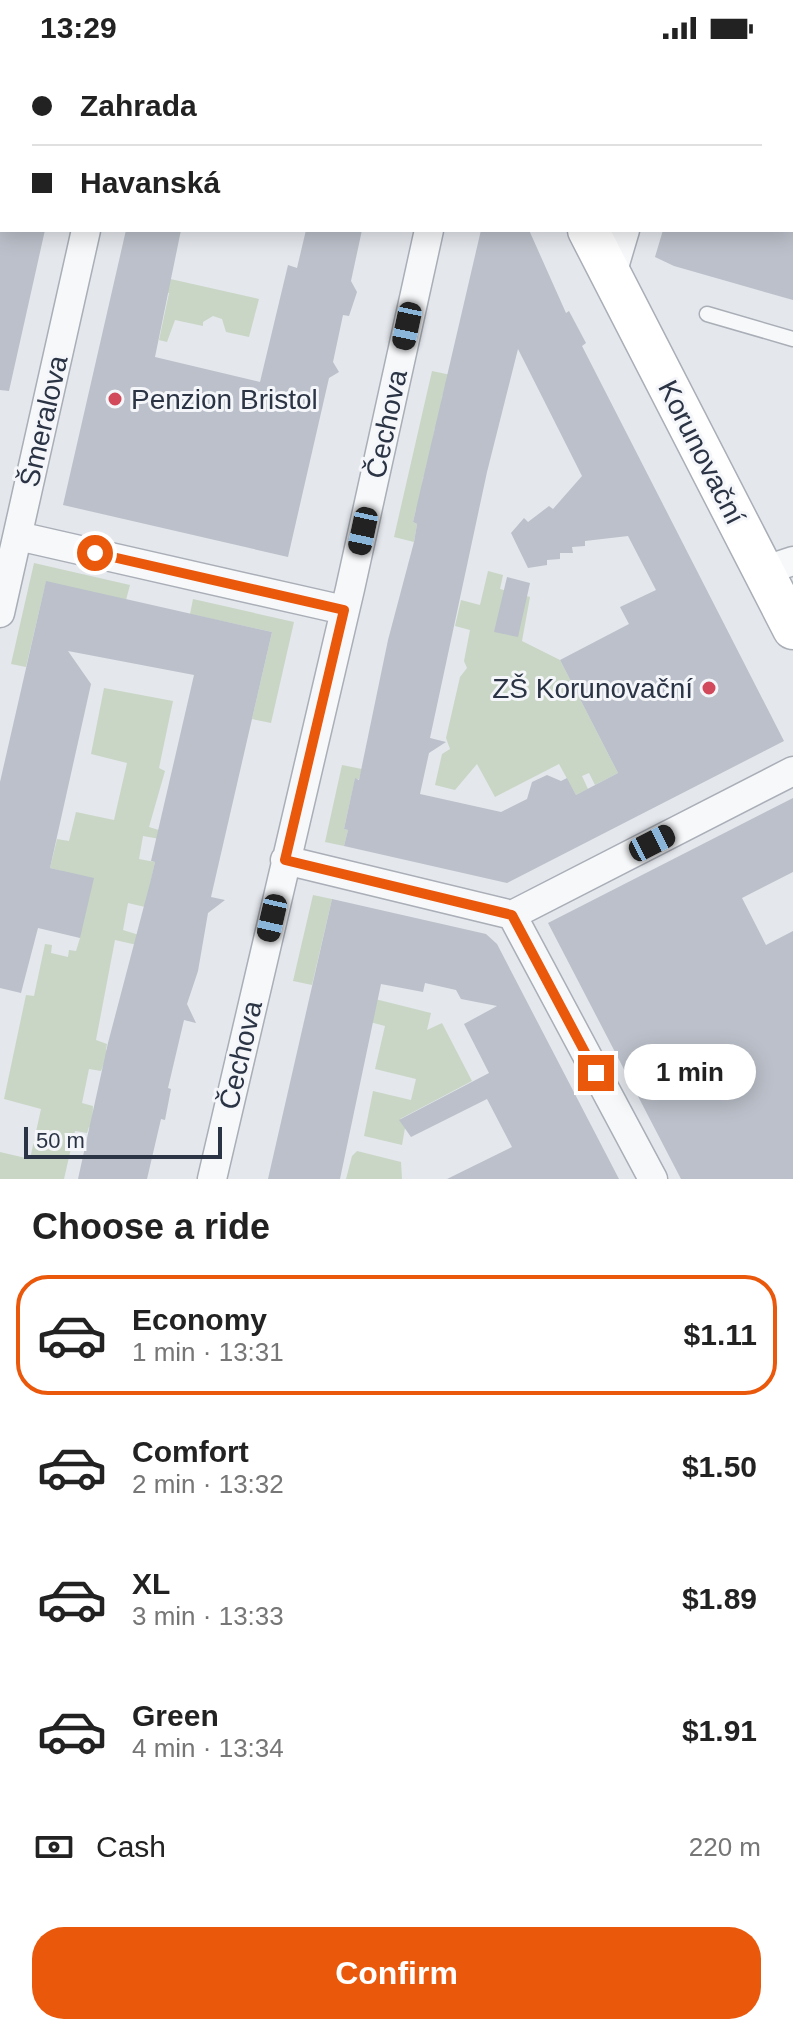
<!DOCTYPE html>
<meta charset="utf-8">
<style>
:root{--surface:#fff;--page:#f6f6f6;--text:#222;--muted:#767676;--line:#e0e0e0;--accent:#ea580c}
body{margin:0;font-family:Helvetica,sans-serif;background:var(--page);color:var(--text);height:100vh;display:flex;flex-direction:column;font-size:30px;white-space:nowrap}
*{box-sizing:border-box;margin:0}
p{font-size:26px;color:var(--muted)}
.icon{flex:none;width:44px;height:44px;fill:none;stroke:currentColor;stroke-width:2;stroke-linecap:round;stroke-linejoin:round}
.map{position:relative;height:1123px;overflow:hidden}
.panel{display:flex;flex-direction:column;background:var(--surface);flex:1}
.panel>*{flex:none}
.hud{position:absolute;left:0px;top:0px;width:794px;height:176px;box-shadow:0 4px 20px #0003;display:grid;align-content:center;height:176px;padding:0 32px;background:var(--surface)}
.scale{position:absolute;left:24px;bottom:20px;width:198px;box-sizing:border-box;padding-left:8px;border:4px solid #2b3445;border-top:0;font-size:22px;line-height:28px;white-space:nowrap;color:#2b3445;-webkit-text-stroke:6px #f4f6f9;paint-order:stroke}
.end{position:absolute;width:36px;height:36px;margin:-18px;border:10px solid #ea580c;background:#fff;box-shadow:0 0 0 4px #fff}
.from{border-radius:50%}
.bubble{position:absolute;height:56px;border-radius:28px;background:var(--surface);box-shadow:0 4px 20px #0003;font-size:26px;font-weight:600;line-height:56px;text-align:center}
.car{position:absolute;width:24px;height:48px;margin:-24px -12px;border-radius:10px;box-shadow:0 0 6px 2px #0007;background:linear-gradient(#222 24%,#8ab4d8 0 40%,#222 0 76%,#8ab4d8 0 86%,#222 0)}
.hud b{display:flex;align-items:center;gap:28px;height:76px;font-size:30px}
.hud b+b{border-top:2px solid var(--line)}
.hud i{width:20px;height:20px;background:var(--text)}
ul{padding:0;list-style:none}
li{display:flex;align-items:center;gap:24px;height:120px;margin:0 16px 12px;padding:0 16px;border:4px solid transparent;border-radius:32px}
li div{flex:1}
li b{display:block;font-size:30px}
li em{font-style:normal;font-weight:600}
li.current{border-color:var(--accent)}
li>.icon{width:72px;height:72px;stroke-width:1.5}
h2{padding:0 32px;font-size:36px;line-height:96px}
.pay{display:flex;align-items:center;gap:20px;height:88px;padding:0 32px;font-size:30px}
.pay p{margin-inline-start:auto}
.button{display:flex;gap:16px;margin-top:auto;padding:16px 32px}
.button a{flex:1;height:92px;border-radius:32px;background:var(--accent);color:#fff;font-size:32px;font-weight:600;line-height:92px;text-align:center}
.status{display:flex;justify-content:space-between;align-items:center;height:56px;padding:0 40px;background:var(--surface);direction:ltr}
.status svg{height:22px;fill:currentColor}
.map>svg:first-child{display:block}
.green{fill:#c9d6c5}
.building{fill:#bbc0ca;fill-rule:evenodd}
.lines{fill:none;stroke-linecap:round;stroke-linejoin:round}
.service-casing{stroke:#a9aeb7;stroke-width:17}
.minor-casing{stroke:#a9aeb7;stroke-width:31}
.secondary-casing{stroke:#a9aeb7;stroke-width:43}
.service{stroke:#f7f8fa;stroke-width:14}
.minor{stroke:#f7f8fa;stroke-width:28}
.secondary{stroke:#fff;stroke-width:40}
.tram{stroke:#7d8696;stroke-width:2}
.route{stroke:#ea580c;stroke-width:10}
.poi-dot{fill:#d1495b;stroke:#f4f6f9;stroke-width:3}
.labels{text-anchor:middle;stroke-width:6;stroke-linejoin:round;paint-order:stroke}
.poi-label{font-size:28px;fill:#2b3445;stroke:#f4f6f9;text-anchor:start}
.street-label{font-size:28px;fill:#2b3445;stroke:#f4f6f9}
</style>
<div class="status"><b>13:29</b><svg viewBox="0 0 49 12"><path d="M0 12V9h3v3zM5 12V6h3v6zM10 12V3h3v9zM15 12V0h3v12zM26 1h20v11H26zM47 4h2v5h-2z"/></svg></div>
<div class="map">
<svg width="793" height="1123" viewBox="0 0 793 1123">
<rect width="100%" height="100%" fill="#e4e7ec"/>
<path class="green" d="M166,222L259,243L249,281L226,276L222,263L213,260L203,266V270L175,264L167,286L159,284L169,237L163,235Z
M432,315L451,319L447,338L442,340L440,370L435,372L433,381L436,386L428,422L423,421L421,454L416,453L413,466L417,468L414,486L394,481Z
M34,507L130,529L126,544L46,526L26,611L11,608Z
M488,515L503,519L500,533L530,541L522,585L560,604L618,717L595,729L589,717L582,720L588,733L576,739L559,708L495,741L477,708L455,734L435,729L442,698L450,693L446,682L460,621L467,612L464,605L470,574L455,570L461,544L480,549Z
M193,543L294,566L271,667L252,663L272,576L190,558Z
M104,632L173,645L159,712L165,715L149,771L162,775L160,783L143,780L139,803L155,806L145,851L128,847L123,874L139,879L137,889L115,884L96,984L107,988L106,994L109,995L101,1015L89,1013L82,1047L93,1050L92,1072L89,1071L87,1077L75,1075L64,1123H0V1096L30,1103L41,1053L4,1043L26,939L34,940L45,888L52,889L51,897L68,901L69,894L76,895L80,882L62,815L50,812L57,783L69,785L76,756L114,764L127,707L91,698Z
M342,709L362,713L359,723H355L344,773L348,774L344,790L325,786Z
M313,839L332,843L312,929L293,925Z
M375,943L431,957L427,974L442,967L472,1025L400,1063L405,1072L402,1089L364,1080L373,1035L411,1044L416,1023L375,1013L385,970L370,966Z
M357,1095L401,1106L402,1123H346L352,1100Z"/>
<path class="building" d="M0,174H45L9,335L0,334Z
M126,174H181L155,301L260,326L288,209L297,212L306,174H362L351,225L357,236L349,260L343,259L333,306L339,316L329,322L288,501L63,449Z
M481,174H529L566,257L569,255L586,287L582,290L784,685L507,827L344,790L348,774L344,773L355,722L359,724L388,584L414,486L417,468L413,466ZM518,293L582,420L553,453L549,450L528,466L524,462L511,477L528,512L547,509V504L560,503V497H573L572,491L585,490V485L628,480L656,534L620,551L629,568L560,604L618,717L576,739L567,722L561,725L547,719L532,726L527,743L501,756L420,738L429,697L446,686L430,682L487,416Z
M663,174H793V244L674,210L655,201Z
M507,521L530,527L518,581L494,576Z
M46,525L272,576L211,841L225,844L208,857L198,915L187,948L196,967L184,964L168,1032L171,1033L165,1064L161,1063L147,1123H78L108,987L150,827L155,806L151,805L194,619L68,595L91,628L50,812L94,822L80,882L38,872L21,937L0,932V726Z
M793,742V816L742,842L766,889L793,875V1123H681L548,867Z
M332,843L486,878L497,888L619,1123H447L512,1091L487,1043L411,1081L399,1064L489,1017L464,968L497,950L461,943L456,934L425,927L423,936L381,928L340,1123H268Z"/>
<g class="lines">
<defs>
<path id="service" d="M707,258L793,283"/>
<path id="minor" d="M124,2V0
M612,218L625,174
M18,480L344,554
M763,515L793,505
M0,557L86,174
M285,804L512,859L793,715
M512,859L653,1123
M212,1123L350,533L429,174"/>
<path id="secondary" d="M342,0L350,2
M473,0L474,2
M643,0L651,2
M792,43L793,44
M792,117L793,118
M588,174L793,573"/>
</defs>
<use href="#service" class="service-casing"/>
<use href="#minor" class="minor-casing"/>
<use href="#secondary" class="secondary-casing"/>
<use href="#service" class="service"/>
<use href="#minor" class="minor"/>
<use href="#secondary" class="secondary"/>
<path class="tram" d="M467,0L476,2
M523,0L532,2
M792,70H793
M792,87H793"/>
</g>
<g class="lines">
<path class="route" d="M95,497L344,554L285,804L512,859L596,1017"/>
</g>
<g class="poi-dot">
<circle cx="115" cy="343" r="8"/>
<circle cx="709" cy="632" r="8"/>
</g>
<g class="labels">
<g class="poi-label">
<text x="131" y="353">Penzion Bristol</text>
<text x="693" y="642" text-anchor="end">ZŠ Korunovační</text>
</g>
<g class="street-label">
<text transform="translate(43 365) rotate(-77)" y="10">Šmeralova</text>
<text transform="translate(386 368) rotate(-78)" y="10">Čechova</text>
<text transform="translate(702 396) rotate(63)" y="10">Korunovační</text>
<text transform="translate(240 999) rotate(-77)" y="10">Čechova</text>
</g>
</g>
</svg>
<div class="scale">50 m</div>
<i class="end from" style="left:95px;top:497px"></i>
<i class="end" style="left:596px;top:1017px"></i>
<div class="bubble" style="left:624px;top:988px;width:132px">1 min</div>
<i class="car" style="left:407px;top:270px;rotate:192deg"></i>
<i class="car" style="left:363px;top:475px;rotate:192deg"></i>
<i class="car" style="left:652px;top:787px;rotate:63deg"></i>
<i class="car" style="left:272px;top:862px;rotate:193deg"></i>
<div class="hud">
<b><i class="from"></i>Zahrada</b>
<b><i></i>Havanská</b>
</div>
</div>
<section class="panel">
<h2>Choose a ride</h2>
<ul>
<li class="current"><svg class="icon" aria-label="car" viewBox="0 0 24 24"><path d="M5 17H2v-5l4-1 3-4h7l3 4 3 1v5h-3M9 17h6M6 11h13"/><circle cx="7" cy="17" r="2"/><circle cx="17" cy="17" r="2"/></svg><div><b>Economy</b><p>1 min · 13:31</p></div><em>$1.11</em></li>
<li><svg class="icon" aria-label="car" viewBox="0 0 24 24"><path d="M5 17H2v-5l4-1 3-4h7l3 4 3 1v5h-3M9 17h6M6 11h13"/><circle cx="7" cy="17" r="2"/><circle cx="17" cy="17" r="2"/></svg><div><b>Comfort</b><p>2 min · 13:32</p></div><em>$1.50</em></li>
<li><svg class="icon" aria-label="car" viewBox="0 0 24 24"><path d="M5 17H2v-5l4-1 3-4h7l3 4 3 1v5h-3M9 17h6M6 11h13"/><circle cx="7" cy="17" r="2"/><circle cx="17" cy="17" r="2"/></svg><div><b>XL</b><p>3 min · 13:33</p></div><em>$1.89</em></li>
<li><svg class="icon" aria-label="car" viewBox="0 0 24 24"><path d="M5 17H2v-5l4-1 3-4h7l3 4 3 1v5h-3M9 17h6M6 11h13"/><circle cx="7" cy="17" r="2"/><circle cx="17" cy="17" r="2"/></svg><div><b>Green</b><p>4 min · 13:34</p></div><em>$1.91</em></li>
</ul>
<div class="pay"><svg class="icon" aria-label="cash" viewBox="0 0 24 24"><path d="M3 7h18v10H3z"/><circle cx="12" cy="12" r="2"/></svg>Cash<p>220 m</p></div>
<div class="button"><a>Confirm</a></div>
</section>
